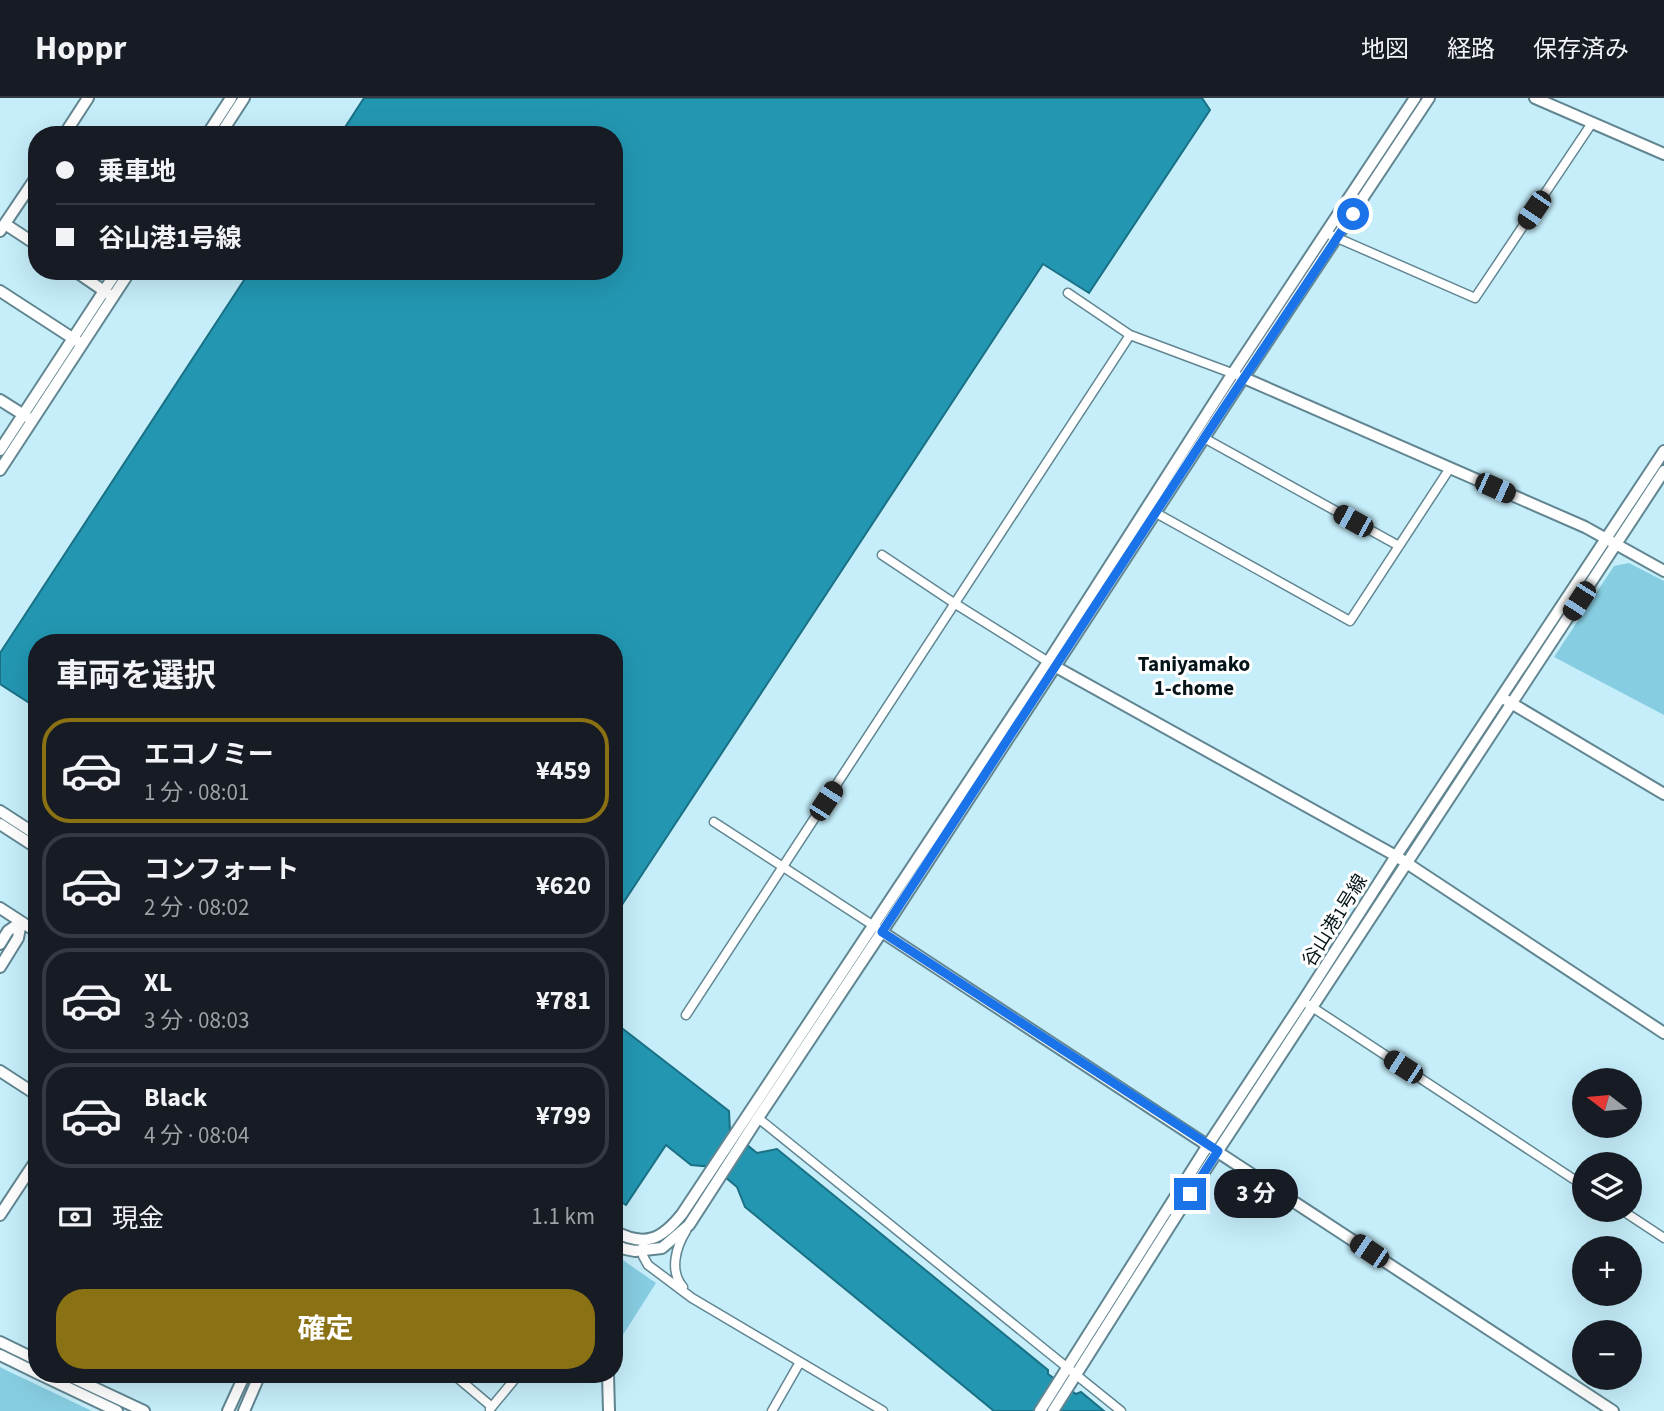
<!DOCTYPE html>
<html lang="ja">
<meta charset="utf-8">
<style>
:root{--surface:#171b24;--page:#20242c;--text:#f1f3f6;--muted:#9ea1a6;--line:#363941;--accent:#8a7113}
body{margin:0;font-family:"Source Sans 3","Noto Sans JP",sans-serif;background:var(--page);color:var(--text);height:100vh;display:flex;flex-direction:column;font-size:26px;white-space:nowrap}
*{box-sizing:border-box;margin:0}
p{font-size:23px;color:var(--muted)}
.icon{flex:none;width:38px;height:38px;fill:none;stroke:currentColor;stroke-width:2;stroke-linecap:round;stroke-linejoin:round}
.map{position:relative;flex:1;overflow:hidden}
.drawer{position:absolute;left:28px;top:536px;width:595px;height:749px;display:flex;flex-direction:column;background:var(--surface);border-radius:28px;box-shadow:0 7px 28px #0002}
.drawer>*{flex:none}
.banner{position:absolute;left:28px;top:28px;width:595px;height:154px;border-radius:28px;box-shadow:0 7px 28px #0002;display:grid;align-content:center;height:154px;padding:0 28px;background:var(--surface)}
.needle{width:46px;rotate:286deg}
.tools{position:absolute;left:1572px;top:970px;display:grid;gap:14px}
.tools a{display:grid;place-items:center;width:70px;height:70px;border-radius:50%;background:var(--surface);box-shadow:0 7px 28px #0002;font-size:35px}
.end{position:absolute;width:32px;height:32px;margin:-16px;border:9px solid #1a73e8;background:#fff;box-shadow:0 0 0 4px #fff}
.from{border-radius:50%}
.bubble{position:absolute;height:49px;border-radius:24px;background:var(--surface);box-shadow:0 7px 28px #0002;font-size:23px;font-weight:700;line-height:49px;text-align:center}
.car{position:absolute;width:21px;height:42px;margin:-21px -10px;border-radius:9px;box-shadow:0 0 5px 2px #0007;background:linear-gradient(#222 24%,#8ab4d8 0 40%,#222 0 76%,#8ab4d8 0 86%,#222 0)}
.banner b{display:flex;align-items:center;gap:24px;height:66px;font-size:26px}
.banner b+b{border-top:2px solid var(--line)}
.banner i{width:18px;height:18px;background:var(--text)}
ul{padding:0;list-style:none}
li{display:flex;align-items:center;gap:21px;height:105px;margin:0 14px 10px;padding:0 14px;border:4px solid var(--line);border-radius:28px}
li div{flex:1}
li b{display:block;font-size:26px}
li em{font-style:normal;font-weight:700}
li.current{border-color:var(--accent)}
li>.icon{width:63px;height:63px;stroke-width:1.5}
h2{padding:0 28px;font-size:32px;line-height:84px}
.pay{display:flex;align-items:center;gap:18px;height:77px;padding:0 28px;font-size:26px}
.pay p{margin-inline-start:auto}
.primary-button{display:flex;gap:14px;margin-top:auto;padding:14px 28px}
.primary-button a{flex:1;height:80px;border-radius:28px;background:var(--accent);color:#fff;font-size:28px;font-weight:700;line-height:80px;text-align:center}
header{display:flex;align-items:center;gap:42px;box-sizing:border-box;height:98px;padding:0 35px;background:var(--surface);border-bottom:2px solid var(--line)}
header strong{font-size:33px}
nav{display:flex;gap:38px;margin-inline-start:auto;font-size:24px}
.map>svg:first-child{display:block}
.green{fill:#87cde1}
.water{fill:#2397b2;stroke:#1a7084;stroke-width:2}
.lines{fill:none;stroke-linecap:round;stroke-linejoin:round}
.street-casing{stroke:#618691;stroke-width:11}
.secondary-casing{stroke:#618691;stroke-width:14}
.street{stroke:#fff;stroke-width:8}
.secondary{stroke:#fff;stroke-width:10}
.route{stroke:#1a73e8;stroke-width:9}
.labels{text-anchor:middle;stroke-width:6;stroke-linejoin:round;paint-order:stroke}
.street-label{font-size:19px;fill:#051418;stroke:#fff}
.neighbourhood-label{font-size:21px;font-weight:bold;fill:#051418;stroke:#fff}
</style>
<header>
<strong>Hoppr</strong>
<nav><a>地図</a><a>経路</a><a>保存済み</a></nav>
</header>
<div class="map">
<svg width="1664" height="1313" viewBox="0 0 1664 1313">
<rect width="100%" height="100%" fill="#c5eefa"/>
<path class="green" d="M1629,465L1664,483V617L1554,559L1614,468Z
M614,1156L656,1185L614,1251Z
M0,1269L10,1274L92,1313H0Z"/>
<path class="water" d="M364,0H1202L1210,12L1089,195L1043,166L614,819V544H37V610L0,586V555L250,173H614V37H340Z
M614,924L729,1013L730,1033L757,1055L777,1051L1048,1272V1276L1076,1296L1081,1294L1104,1313H994L745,1109L737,1089L713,1069L691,1067L666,1047L626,1107L614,1100Z"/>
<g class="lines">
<defs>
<path id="street" d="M1326,135L1475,200L1592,25
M1068,195L1130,237L1237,277
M1204,340L1399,448
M1156,415L1350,523L1450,370
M882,457L954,505L1050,565
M714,724L877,830
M1309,907L1584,1088
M686,917L1130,237
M758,1020L1121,1313
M1620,1111L1664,1140
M643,1148V1158L648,1167L692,1200L883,1313
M683,1189C669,1173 676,1149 686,1133
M453,1276L492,1309
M490,1311L519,1276
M772,1313L800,1264"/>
<path id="secondary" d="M1535,0L1664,56
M64,37L88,0
M207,37L231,0
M220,37L244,0
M5,126L37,147
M0,133L37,78
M75,173L110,197
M0,193L77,243
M1244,280L1585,429L1664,473
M0,302L27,319
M0,352L117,173
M0,372L130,173
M1056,569L1396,758L1664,935
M1506,602L1664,696
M0,713L37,737
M0,726L37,750
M0,810L37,834
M882,834L1613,1313
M0,846L8,833L21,824
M0,869L18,840L21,824
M0,973L37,997
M0,1117L37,1061
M614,1133C645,1150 662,1141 682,1116L1048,564L1233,275L1415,0
M614,1146L625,1151L635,1153L662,1150L689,1127L758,1020L895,814L1232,297L1429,0
M0,1244L37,1262
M0,1257L37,1275
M39,1276L117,1313
M65,1276L144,1313
M608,1276L609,1313
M228,1313L245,1276
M244,1313L260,1276
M1040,1313L1208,1047L1303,903L1396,758L1664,353
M1053,1313L1204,1074L1664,373"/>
</defs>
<use href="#street" class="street-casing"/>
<use href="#secondary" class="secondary-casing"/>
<use href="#street" class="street"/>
<use href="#secondary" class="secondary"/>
</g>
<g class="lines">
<path class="route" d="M1190,1096L1218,1053L882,834L1218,319L1353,116"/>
</g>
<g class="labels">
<g class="street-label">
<text transform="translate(1334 822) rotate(-58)" y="7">谷山港1号線</text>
</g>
<g class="neighbourhood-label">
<text x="1194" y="573">Taniyamako<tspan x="1194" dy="24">1-chome</tspan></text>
</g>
</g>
</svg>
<div class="tools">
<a><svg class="needle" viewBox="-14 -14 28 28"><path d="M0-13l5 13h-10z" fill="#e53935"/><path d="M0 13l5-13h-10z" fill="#9ea1a6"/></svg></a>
<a><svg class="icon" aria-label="layers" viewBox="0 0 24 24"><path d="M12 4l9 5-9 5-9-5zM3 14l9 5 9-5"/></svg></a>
<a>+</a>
<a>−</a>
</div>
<i class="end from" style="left:1353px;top:116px"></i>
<i class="end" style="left:1190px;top:1096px"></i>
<div class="bubble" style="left:1214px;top:1071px;width:84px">3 分</div>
<i class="car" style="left:1534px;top:112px;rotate:214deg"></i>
<i class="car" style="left:1495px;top:390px;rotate:114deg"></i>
<i class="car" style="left:1353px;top:423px;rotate:299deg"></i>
<i class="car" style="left:1579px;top:503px;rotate:213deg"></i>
<i class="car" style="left:826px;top:703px;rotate:33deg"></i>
<i class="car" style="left:1403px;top:969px;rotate:303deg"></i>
<i class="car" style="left:1369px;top:1153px;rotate:304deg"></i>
<div class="banner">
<b><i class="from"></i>乗車地</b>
<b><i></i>谷山港1号線</b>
</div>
<section class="drawer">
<h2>車両を選択</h2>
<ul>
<li class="current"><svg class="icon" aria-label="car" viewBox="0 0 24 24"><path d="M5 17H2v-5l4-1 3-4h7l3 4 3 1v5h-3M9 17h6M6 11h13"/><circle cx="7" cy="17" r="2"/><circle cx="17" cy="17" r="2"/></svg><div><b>エコノミー</b><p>1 分 · 08:01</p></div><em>¥459</em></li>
<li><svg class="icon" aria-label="car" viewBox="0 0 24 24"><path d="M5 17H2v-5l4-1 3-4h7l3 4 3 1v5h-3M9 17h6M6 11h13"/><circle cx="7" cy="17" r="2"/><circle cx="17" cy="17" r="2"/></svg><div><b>コンフォート</b><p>2 分 · 08:02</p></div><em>¥620</em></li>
<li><svg class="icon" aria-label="car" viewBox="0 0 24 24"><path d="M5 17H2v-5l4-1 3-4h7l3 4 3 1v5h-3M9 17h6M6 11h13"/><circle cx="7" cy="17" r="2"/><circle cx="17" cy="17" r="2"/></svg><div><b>XL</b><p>3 分 · 08:03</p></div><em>¥781</em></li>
<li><svg class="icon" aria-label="car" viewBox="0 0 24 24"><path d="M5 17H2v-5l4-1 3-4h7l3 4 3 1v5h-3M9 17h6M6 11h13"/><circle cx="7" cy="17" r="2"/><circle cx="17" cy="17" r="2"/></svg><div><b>Black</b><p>4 分 · 08:04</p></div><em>¥799</em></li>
</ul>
<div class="pay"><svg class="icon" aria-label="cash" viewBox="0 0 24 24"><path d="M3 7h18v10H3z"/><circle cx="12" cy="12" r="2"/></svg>現金<p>1.1 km</p></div>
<div class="primary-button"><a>確定</a></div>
</section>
</div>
